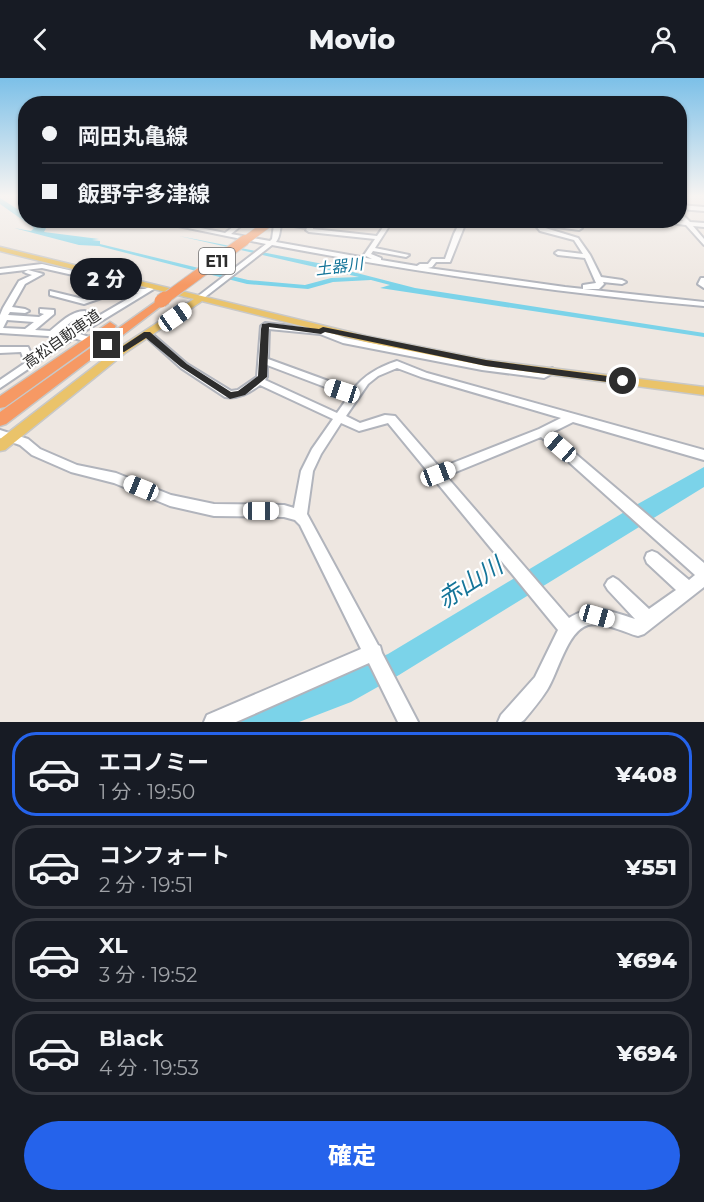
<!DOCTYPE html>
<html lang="ja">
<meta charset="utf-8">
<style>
:root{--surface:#171b24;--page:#20242c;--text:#f1f3f6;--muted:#9ea1a6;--line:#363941;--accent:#2563eb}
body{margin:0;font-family:Montserrat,"Noto Sans JP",sans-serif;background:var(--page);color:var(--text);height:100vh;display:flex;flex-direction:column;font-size:22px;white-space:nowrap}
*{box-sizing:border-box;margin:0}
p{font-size:20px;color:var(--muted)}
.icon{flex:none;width:33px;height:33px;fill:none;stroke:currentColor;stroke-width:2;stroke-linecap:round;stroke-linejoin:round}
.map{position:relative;height:644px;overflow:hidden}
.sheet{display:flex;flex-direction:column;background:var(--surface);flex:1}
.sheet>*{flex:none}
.guide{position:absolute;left:18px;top:18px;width:669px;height:132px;border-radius:24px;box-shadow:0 2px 4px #0004;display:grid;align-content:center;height:132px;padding:0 24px;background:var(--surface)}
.end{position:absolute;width:27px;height:27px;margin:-14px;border:8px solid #2d2d2d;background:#fff;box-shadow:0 0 0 3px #fff}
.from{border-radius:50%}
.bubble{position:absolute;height:42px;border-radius:21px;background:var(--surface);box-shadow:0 2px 4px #0004;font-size:20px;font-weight:800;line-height:42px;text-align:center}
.car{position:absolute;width:18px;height:36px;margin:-18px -9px;border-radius:8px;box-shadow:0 0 4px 2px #0007;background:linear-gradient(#fff 24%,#345 0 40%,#fff 0 76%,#345 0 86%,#fff 0)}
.guide b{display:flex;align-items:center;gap:21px;height:57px;font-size:22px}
.guide b+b{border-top:2px solid var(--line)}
.guide i{width:15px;height:15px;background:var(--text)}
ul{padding:10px 0 0;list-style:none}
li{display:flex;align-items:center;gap:18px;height:84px;margin:0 12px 9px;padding:0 12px;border:3px solid var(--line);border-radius:24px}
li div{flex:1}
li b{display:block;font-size:22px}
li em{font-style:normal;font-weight:800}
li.current{border-color:var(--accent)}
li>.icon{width:54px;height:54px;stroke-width:1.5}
.cta{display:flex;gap:12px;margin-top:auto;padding:12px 24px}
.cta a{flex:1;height:69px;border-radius:36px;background:var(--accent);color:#fff;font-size:24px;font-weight:800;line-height:69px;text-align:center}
header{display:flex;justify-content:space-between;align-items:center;height:78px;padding:0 24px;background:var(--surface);font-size:27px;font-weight:800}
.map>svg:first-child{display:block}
.water{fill:#7bd3e9}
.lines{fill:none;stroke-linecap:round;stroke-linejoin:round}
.minor-casing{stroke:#b1b4bc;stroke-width:4}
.major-casing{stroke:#c8c8c8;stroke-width:3}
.highway-casing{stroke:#c8c8c8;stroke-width:3}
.minor{fill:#fff;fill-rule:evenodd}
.major{fill:#eac36a;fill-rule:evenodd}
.highway{fill:#f69964;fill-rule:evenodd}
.highway-bridge-far2-casing{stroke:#c8c8c8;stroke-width:9;stroke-linecap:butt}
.highway-bridge-far1-casing{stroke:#c8c8c8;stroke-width:12;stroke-linecap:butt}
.highway-bridge-casing{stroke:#c8c8c8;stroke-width:15;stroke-linecap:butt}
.highway-bridge-far2{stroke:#f69964;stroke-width:8}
.highway-bridge-far1{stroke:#f69964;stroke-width:10}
.highway-bridge{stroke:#f69964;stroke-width:13}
.route{fill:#2d2d2d}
.labels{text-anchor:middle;stroke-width:4.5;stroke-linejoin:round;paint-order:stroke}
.far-street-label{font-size:15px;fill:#2d2d2d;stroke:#fff}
.shield{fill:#fff;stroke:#6c6c6c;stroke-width:1.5}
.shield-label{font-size:16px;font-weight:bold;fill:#2d2d2d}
.far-water-label{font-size:16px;font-style:italic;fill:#157599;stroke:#fff}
.near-water-label{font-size:24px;font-style:italic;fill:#157599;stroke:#fff}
</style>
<header><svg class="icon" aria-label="back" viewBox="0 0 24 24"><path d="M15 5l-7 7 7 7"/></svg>Movio<svg class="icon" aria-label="person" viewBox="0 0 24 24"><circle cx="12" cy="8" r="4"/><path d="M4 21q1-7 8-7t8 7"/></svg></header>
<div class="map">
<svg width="704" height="644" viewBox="0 0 704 644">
<rect width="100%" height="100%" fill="#eee7e1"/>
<path class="water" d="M0,120L25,136L26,142L35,143L46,150L44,154L99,161L92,162L100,163V166L248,202L305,207L331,200L359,199L179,158L318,185L415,210L704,255V259L380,210L390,207L371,202L333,204L308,211L247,206L99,168L79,167L14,150L31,153L34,150L0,126Z
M704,389V409L399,597L351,624L299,644H227L388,576L636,427Z"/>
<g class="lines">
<defs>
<path id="minor" d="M18,117H26V119L18,118Z
M680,127L704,129V133L680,131Z
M680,134L690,144L704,145V149L693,148L704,161V167L686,147L645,142L683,143L680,139Z
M149,142H162L225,155L242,142H248L231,156L270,163L272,161L274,147L277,142H283C279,149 281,158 276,164L372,181L364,177L375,161L309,154L306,152L307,150L281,146L283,142H289L288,145L313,148V151L377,158L388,142H393L375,170L409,177L406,179L373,173L371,176L381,180V182L417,188L420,186H428L432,181H445L454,156L461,142H486L512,145L514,146V148L466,144L450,184H436L432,189L428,190L565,209L704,224V228C559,215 415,194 272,167L200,223H197V219L266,166Z
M518,142L536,145L537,142H543L581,149L582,150L579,152L542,147V149L578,160L590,177L601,199L622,202L626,204L622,206L603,204L604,206L599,211H583V207L596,205L585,180L558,177L555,175L558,173L583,176L574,162L540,153L536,148L506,143Z
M586,142H592V144L587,145Z
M597,142H603V143L600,145Z
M42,186L91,197L123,199L127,201L123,203L91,201L42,190L0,195V191Z
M28,192L43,196L25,206L12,229L25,231L29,233L25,235L10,234L8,237L39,239L44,236L40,235V231L54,232V236L35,252L50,253C60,245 71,233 85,233V237L71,244L60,253L71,254L138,215L113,216L84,226L50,217V213L83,221L113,211H145L153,207L157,209L80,256L89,259V263L86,264L74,260L0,310V302L25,285L21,274L0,275V269H28L33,280L64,259L0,255V237L3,230L19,203L32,197L26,195L24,194ZM7,242L34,244L25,251L3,250Z
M701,200H704V210L698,206Z
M265,245L319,251L326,250L327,253L345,260L482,286L543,294L552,290L557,293L544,300L482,292L343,265L320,256L269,251L268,281L353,312C364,297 379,289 397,283L427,295L704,372V382L573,344L551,355L704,485V509L644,556L638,558C623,554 604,543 588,547C567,553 558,595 547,612C540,623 532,632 524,642L521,644H498L501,637L535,599L558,552L388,345L359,353L341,345L321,376L313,393L307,436L378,567L380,568L382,575L418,644H398L369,585L236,644H204L207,637L361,571L300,447L295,442L284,439L214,438L170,428L114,405L71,394L32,377L20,367L0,360V352L28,361L40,371L77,387L116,395L171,417L214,426L284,427L294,430L301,393L312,371L333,341L260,307C249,315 239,321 225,319L181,290L143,256L147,253L150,254L187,286L231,313L238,312L257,299L261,248ZM267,287L349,318L337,335L265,302L267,299ZM397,290L421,299L561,340L539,351L440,390L395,338L385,337L360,345L346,338L368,306L378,298ZM541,359L695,497L689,502L657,475L652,473L647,475L645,480L647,485L676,512L649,531L618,502L613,499L608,502L605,507L608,512L635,541C610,533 594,524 569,540L446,398Z
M107,264L127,269L129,271L124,274L104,269L102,267L104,265Z"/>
<path id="major" d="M0,169L366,258L486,282L704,309V317L486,288L366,264L202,223L125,275L5,372L0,373V361L117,271L194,221L0,173Z"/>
<path id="highway" d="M161,220L167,223L165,225L6,346L0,348V334Z
M110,244L116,248L114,251L5,329L0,330V318Z"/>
</defs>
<use href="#minor" class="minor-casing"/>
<use href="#major" class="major-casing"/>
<use href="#highway" class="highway-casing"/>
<use href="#minor" class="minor"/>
<use href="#major" class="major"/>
<use href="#highway" class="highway"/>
<defs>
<path id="highway-bridge-far2" d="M243,164L273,142"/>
<path id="highway-bridge-far1" d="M163,222L245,162"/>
<path id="highway-bridge" d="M161,223L165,220"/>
</defs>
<use href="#highway-bridge-far2" class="highway-bridge-far2-casing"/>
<use href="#highway-bridge-far1" class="highway-bridge-far1-casing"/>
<use href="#highway-bridge" class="highway-bridge-casing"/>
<use href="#highway-bridge-far2" class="highway-bridge-far2"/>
<use href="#highway-bridge-far1" class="highway-bridge-far1"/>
<use href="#highway-bridge" class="highway-bridge"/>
</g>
<linearGradient id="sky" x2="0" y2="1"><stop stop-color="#7cc0e8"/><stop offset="0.57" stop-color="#f7f4f2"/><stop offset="1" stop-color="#f7f4f2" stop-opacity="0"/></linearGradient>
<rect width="704" height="207" fill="url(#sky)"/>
<path class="route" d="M269,245L319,251L323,249L486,282L623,300L628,303L623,306L486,288L325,254L321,256L269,249L267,299L245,317L230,321L181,289L146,260L124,274L103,267L107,264L123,268L144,254H150L187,286L231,314L238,313L258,298L261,251L262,246Z"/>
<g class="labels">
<g class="far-street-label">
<text transform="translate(62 261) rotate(-35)" y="5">高松自動車道</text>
</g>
<rect class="shield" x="199" y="170" width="36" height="26" rx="4.5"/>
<g class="shield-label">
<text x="217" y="189">E11</text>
</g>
<g class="far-water-label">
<text transform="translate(339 188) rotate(-7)" y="6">土器川</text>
</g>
<g class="near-water-label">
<text transform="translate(470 505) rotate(-33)" y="8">赤山川</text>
</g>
</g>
</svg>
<i class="end from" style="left:623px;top:303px"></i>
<i class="end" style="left:107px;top:267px"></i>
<div class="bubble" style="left:70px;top:180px;width:72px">2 分</div>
<i class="car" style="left:175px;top:239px;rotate:55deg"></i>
<i class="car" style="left:342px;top:313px;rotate:288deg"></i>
<i class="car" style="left:560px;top:369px;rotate:311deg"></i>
<i class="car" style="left:438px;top:396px;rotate:69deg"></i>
<i class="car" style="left:141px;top:410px;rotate:292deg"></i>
<i class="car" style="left:261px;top:433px;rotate:90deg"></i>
<i class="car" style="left:597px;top:538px;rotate:106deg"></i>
<div class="guide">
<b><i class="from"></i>岡田丸亀線</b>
<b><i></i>飯野宇多津線</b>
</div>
</div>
<section class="sheet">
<ul>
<li class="current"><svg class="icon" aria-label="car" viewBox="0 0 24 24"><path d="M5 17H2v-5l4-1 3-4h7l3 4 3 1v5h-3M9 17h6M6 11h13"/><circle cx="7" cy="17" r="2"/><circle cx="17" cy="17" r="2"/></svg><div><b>エコノミー</b><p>1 分 · 19:50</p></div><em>¥408</em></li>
<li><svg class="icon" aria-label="car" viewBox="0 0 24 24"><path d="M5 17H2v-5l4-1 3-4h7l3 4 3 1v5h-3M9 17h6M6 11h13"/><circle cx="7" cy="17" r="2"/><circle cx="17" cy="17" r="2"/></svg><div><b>コンフォート</b><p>2 分 · 19:51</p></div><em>¥551</em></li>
<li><svg class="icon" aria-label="car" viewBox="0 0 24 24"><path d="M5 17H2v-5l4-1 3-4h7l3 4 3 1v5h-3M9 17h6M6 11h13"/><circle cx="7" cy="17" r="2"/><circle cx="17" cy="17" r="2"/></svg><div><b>XL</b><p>3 分 · 19:52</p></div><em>¥694</em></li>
<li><svg class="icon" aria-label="car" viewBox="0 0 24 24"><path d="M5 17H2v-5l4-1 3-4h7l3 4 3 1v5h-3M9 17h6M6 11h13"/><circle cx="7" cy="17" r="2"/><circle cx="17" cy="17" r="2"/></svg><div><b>Black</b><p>4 分 · 19:53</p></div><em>¥694</em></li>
</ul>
<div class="cta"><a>確定</a></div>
</section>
